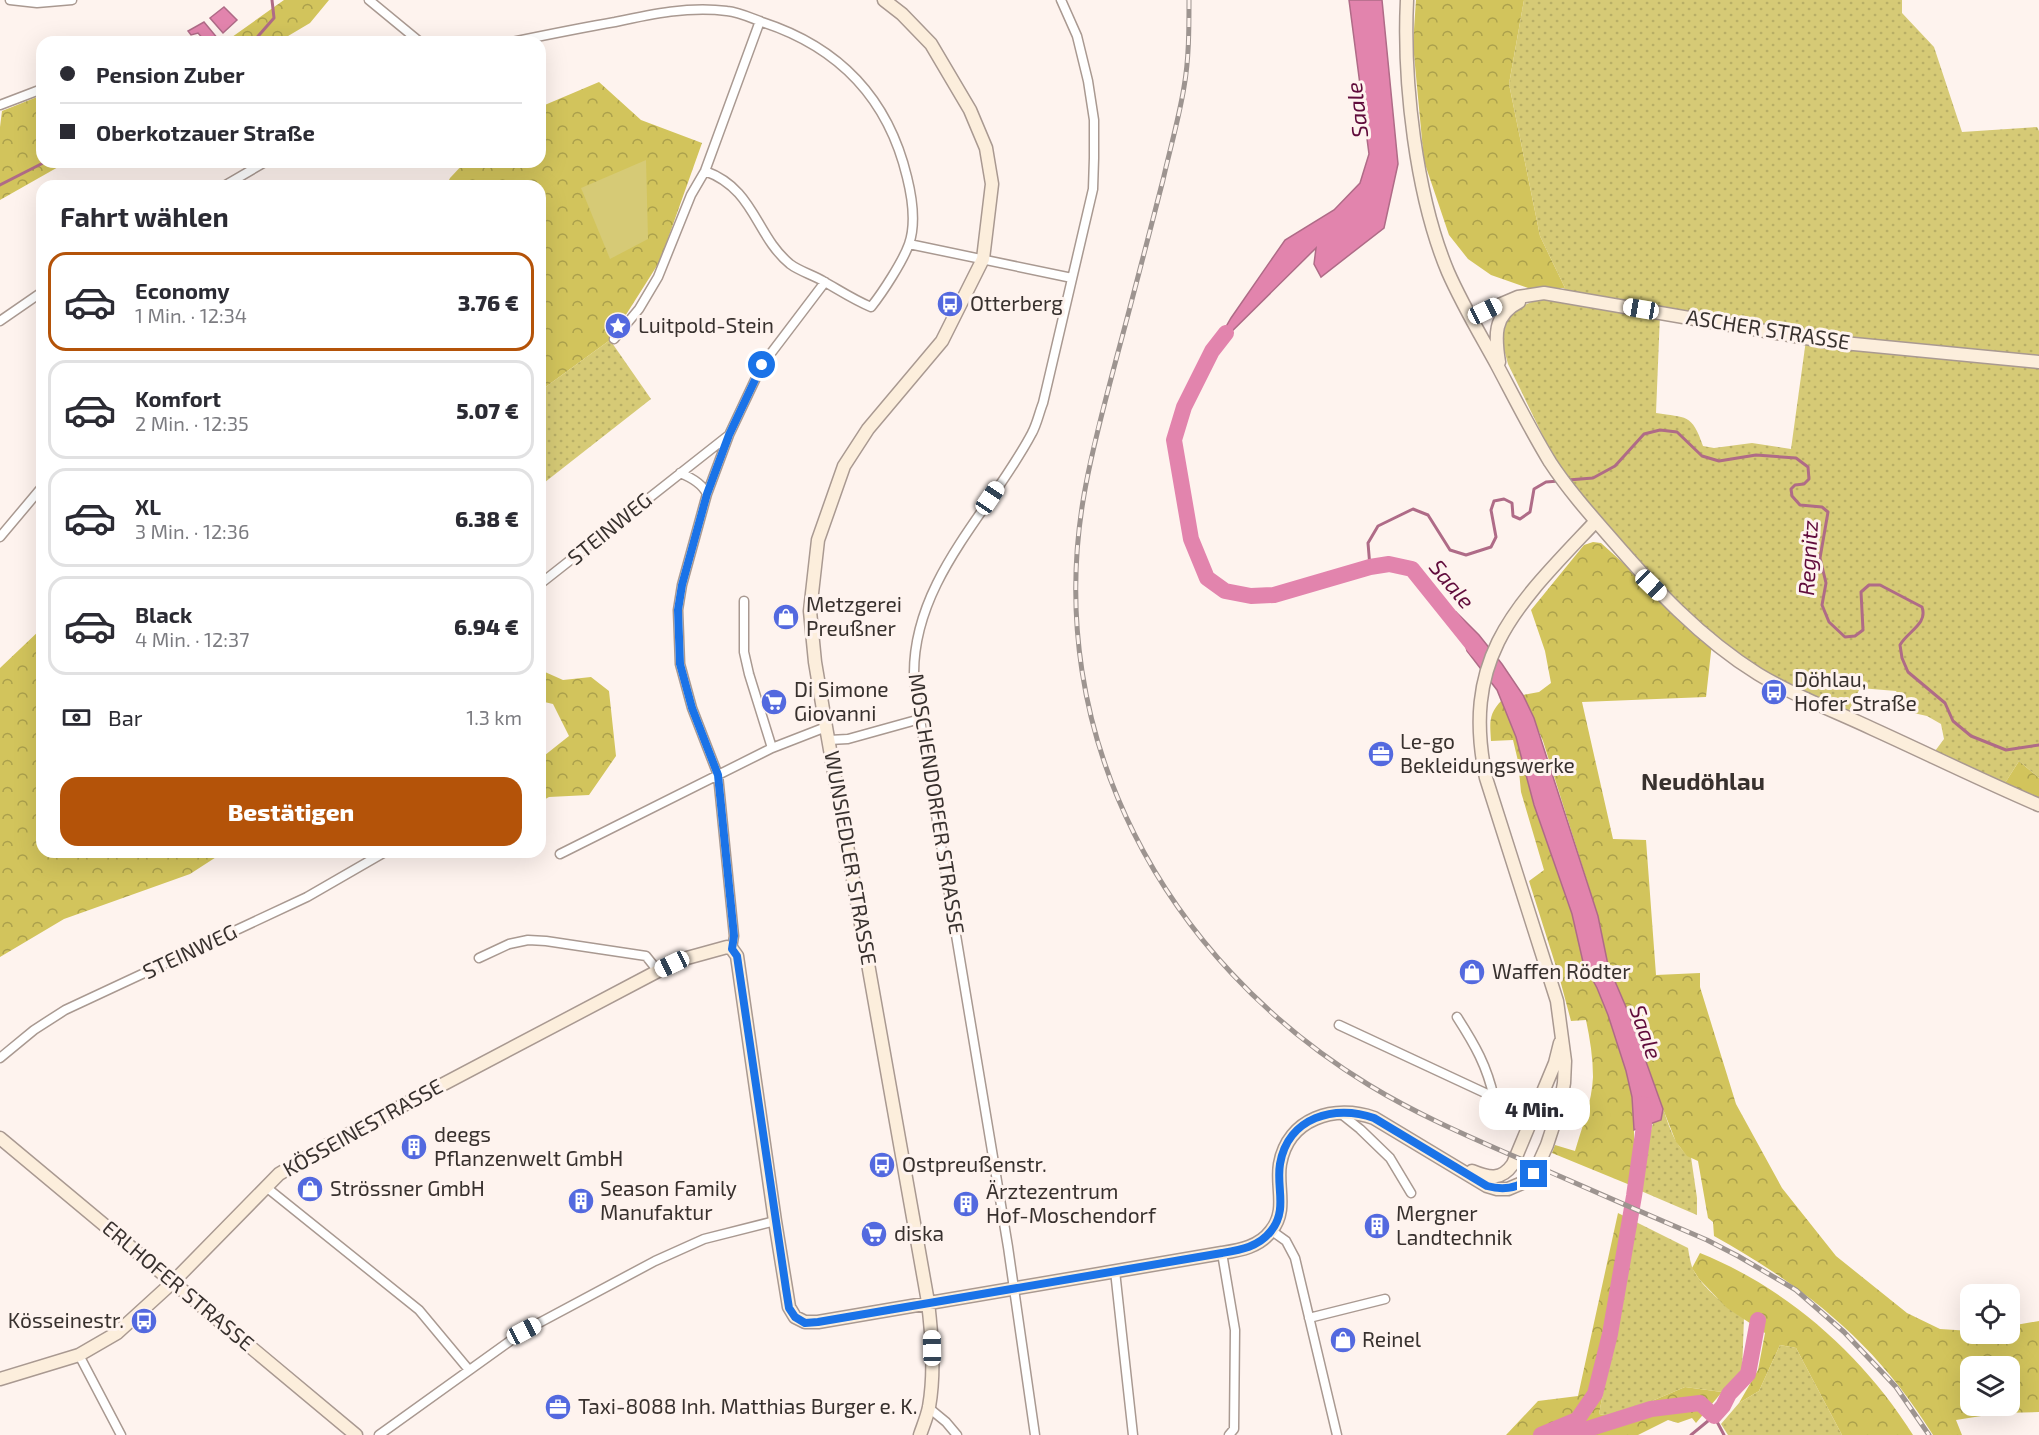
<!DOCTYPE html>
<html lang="de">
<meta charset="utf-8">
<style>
:root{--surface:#fff;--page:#f2f2f3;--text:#2b2b33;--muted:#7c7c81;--line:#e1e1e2;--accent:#b45309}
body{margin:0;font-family:"Exo 2",sans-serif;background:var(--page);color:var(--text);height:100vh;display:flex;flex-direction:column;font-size:22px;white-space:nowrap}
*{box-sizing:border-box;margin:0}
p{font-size:20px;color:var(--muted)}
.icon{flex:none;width:33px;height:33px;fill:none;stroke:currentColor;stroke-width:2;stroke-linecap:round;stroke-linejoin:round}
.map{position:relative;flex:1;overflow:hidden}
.side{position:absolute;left:36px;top:180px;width:510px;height:678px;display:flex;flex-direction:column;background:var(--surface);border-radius:18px;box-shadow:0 6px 24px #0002}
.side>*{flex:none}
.guide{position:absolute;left:36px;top:36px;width:510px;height:132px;border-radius:18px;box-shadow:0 6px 24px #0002;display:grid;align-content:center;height:132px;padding:0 24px;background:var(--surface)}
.controls{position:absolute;left:1960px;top:1284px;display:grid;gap:12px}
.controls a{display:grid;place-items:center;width:60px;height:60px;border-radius:12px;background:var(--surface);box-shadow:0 6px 24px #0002;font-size:30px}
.end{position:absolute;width:27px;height:27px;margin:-14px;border:8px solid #1a73e8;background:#fff;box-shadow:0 0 0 3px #fff}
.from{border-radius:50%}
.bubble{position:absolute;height:42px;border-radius:18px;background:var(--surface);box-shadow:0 6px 24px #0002;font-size:20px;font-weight:800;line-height:42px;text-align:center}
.car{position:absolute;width:18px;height:36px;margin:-18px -9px;border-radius:8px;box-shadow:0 0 4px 2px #0007;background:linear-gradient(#fff 24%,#345 0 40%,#fff 0 76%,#345 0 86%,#fff 0)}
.guide b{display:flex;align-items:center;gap:21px;height:57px;font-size:22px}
.guide b+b{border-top:2px solid var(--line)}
.guide i{width:15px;height:15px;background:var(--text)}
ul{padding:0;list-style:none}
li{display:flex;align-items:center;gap:18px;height:99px;margin:0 12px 9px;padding:0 12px;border:3px solid var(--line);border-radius:18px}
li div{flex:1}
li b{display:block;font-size:22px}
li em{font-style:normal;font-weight:800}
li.on{border-color:var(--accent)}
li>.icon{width:54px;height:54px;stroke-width:1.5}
h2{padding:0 24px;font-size:27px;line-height:72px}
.pay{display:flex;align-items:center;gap:15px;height:66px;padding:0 24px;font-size:22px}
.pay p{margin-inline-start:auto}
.button{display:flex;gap:12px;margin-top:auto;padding:12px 24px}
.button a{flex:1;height:69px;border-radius:18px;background:var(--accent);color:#fff;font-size:24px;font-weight:800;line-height:69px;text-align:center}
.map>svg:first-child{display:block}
.grass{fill:url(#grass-dots);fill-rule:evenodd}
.forest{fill:url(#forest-crowns);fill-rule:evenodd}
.park{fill:#d6ca76}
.water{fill:#e284ad;stroke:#af6b87;stroke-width:1.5}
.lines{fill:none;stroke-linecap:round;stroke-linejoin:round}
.stream{stroke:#af6b87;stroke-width:3}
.river{stroke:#e284ad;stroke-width:16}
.street-casing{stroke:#a99991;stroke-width:11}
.secondary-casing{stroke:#a99991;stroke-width:15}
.street{stroke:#fff;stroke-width:8}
.secondary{stroke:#fceedc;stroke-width:12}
.rail-casing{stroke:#9d9490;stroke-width:5}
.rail{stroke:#fef3ee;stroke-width:3;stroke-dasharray:9;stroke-linecap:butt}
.route{stroke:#1a73e8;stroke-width:8}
.labels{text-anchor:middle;stroke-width:6;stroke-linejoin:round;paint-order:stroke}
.poi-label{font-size:21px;fill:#38312e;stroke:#fef3ee;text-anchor:start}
.street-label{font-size:21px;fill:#38312e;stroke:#fef3ee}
.water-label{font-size:22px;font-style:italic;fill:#600b3b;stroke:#fef3ee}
.quarter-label{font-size:24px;font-weight:bold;fill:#38312e;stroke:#fef3ee}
</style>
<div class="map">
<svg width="2039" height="1435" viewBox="0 0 2039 1435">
<defs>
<pattern id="grass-dots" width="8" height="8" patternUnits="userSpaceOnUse" patternTransform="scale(1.5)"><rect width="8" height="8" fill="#d6ca76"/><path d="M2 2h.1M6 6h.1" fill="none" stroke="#b8ae66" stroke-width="1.8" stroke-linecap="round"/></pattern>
<pattern id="forest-crowns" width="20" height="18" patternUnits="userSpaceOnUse" patternTransform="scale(1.5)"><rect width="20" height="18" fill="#d2c45c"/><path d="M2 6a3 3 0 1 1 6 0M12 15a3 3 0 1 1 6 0" fill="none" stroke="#aba04c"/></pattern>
</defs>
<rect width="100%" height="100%" fill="#fef3ee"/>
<path class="grass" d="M1524,0H1902V13L1934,47L1962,132L2037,127L2039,131V778L2019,761L2005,783L1935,751L1944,739L1941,724L1927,716L1909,712L1896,691L1860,688L1847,715L1754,669L1670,605L1557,465L1508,364L1499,331L1515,309L1565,288L1540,236L1509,84ZM1660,314L1806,340L1791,449L1752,443L1714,448L1703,446C1692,413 1686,418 1656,413Z
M610,340L651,399L540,486V391Z
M1663,1109C1669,1125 1675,1148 1691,1157L1697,1198V1215L1641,1191L1649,1138L1653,1123L1661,1120Z
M1636,1222L1688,1248C1689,1254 1690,1261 1692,1267C1700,1286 1726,1307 1744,1317L1742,1373L1722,1392L1685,1387L1614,1417L1599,1414Z
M1780,1345L1796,1348L1842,1435H1728L1721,1424L1739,1403L1759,1391Z"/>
<path class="forest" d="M284,0H329L310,23L278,42H225Z
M1416,0H1524L1509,84L1540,236L1565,288H1528L1491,275L1468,259L1449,235L1424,161L1413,44Z
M599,82L641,120L702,143L660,261L610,340L540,391V186H446L450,178L465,162H540V107Z
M42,95V162H67L0,200V127L2,111Z
M1593,542L1601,543L1712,643L1706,697L1582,702L1613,839L1646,840L1656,975L1700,973V987L1736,1104L1782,1188L1836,1256L1907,1313L1940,1329L1971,1331V1334H2010V1326L2039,1321V1412L2000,1413L1956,1420L1962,1435H1933C1877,1344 1807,1288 1714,1236L1713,1222L1708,1218L1698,1161L1687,1156L1676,1142L1663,1109L1629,1014L1608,965L1598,916L1543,741L1523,695L1539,692L1551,683L1545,651L1531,610L1584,545ZM1971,1366H2010V1406H1971Z
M42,628V852H224L190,874L64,919L0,957V668Z
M545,672L563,680L591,677L609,691L616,756L589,795L549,797L540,802V759L569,736L553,704L540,701V674Z
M1502,700L1516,737L1534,805L1572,914L1583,962L1597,988L1608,1015L1626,1071L1632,1097L1634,1130V1153L1630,1185L1552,1153L1555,1145L1575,1151C1582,1127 1592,1102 1593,1077C1593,1058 1590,1039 1586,1020L1571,1021L1559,976L1529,881L1544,870L1521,792L1518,761L1513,740L1491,741C1490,723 1488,714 1502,700Z
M2019,761L2039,778V801L2005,783Z
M1618,1213L1636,1222L1599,1414L1614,1417L1685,1387L1722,1392L1696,1423L1692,1418L1678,1423L1668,1420L1638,1435H1506L1538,1401L1578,1396Z
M1700,1253C1787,1288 1863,1355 1913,1435H1842L1796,1348L1780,1345L1759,1391L1739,1403L1758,1370L1765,1333L1727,1308L1699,1279L1692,1268Z"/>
<path class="park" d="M646,160L648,239L610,259L581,188Z"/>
<path class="water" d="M1349,0H1382L1398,164L1384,228L1321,277L1314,264L1316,248L1212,351L1231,318L1285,240L1334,210L1360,183L1369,154Z
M224,7L237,20L223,33L210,18Z
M204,22L219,40L216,42H206L198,33L191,35L188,31Z
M1457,613L1479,635L1502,664L1523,695L1534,718L1598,916L1608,965L1629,1014L1663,1109L1661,1120L1634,1130L1632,1097L1626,1071L1608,1015L1597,988L1583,962L1572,914L1534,805L1516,737L1497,690L1467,651Z"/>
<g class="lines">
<path class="stream" d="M253,42L274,18L272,0
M0,185L45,162
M1568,480L1593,478L1615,466L1644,434L1660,430L1677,432L1702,456L1719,461L1756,455L1796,458L1808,467L1809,479L1804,484L1795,485L1791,489L1792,496L1800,505L1822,507L1828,512L1820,558L1826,583L1822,605L1829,622L1845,637L1855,636L1863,630L1861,592L1869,585H1880L1922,607C1928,624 1908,631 1900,645L1902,658L1908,672L1945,703L1953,721L1971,736L2006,750L2039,745
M1370,567L1368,543L1378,526L1413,509L1428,515L1450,550L1466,555L1491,547L1496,537L1491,510L1494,501L1504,499L1512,503L1513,516L1520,519L1530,512L1534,489L1546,482L1559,481
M1691,1435L1714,1416L1724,1435"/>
<path class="river" d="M1226,333L1212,351L1184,407L1174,440L1191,539L1207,578L1225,591L1251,596L1274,595L1370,567L1389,564L1412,569L1477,650
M1541,1435L1577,1420L1595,1394L1610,1334L1634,1196L1644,1126L1643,1104
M1569,1435L1651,1409L1700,1403L1714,1416L1723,1406L1729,1394L1748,1374L1758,1320"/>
<defs>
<path id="street" d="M10,0L37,3L72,0
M369,0L420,42
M512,42C546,35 580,28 615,22C652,14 689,6 727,11C739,12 751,18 762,22C839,47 888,98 907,177C912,197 916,224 909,244C903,261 883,292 871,307C854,300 839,290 823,281C813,275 799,271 790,264C755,235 755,189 705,171
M0,105L42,89
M224,186L265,162
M909,244L1072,278
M0,321L42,292
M614,339L639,309L658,277L691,195L705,171L760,21
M680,473C690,477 702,483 707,494
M0,537L42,487
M540,584L729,435
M744,601V652L749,674L772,748
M829,740L848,739L920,719
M560,854L772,748L826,727
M732,949L734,936L718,775L692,708L680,664L678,610L682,585L707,494L729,435L762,365L825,282
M479,958L509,944L528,940L546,941L646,956L658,971
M1457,1017C1475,1045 1487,1066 1494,1098
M1339,1025L1554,1125
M0,1058L34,1030L65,1010L307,897L385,852
M1340,1113L1360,1129L1390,1158L1411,1193
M266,1187L419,1310L469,1370
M1272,1231L1286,1241L1295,1258L1337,1435
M1222,1253L1235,1330L1234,1429L1229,1435
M1115,1271L1133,1435
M1309,1318L1385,1299
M79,1355L121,1435
M929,1408L946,1422L957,1435
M379,1435L524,1331L655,1261L704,1239L775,1221
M1035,1435L1008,1247L920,719C918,704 914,688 914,673C914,579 991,511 1032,433C1037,424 1039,413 1043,403L1093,189L1094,158V120L1088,81L1077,36L1061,0"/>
<path id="secondary" d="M884,0L902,14L931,44L970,110L986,148L992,184L983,259L942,341L868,429L844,466L818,540L810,611L815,662L826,727L928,1302C932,1337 935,1373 929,1407C927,1417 923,1426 920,1435
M1407,0C1403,82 1416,196 1448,272C1462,304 1480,334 1497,365C1514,397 1531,431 1550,462C1567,488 1588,512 1609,536C1653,587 1700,638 1758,674C1794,696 1835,711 1873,729C1928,754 1983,781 2039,805
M1471,317L1518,297L1544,293L1823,341L2039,362
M1499,362C1495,337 1493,315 1519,302
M0,1138L356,1435
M1472,1171C1489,1178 1501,1181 1513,1164L1555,1063L1560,1043
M0,1379L79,1355L117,1333L173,1282L279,1174L326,1146L658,971L687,958L727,947L732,949L737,956L775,1221L789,1307L795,1317L805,1322H818L1222,1253C1240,1250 1259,1247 1271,1231C1288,1210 1276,1187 1280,1164C1288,1118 1335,1104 1374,1118L1487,1186L1497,1189H1508L1527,1181L1534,1174L1547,1145L1560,1105L1564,1083L1565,1061L1557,1001L1486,778C1460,655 1518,604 1596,521"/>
</defs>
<use href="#street" class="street-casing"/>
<use href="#secondary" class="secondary-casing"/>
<use href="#street" class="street"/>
<use href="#secondary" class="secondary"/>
<defs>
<path id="rail" d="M1189,0C1189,29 1189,59 1184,87C1179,118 1170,149 1163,180C1148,238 1133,297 1117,356C1105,402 1092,448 1084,495C1042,735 1164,960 1369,1085C1418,1115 1472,1138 1525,1161C1586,1188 1646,1214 1707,1240L1738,1256L1796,1290L1844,1332L1896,1387L1929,1435"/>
</defs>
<use href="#rail" class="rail-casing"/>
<use href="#rail" class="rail"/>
</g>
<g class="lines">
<path class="route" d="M762,365L729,435L707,494L682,585L678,610L680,664L692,708L718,775L734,936L732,949L737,956L786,1289L789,1308L795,1317L805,1323L818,1322L1222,1253C1240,1250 1259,1247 1271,1231C1288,1210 1276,1187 1280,1164C1288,1117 1335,1104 1374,1118L1487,1186C1505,1191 1521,1188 1534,1174"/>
</g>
<defs>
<symbol id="bus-disc" viewBox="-11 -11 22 22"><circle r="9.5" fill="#5369df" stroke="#fef3ee"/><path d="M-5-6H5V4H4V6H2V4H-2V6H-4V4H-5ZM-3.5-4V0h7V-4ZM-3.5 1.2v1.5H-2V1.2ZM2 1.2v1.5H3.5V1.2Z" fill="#fff"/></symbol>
<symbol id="sight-disc" viewBox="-11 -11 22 22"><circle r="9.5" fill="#5369df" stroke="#fef3ee"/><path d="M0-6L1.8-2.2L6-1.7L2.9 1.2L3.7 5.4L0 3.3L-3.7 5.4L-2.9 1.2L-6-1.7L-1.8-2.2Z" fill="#fff"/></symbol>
<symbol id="shop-disc" viewBox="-11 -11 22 22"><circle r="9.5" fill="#5369df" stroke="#fef3ee"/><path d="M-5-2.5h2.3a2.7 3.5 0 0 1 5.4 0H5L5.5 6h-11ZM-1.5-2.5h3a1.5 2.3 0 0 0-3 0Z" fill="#fff"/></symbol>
<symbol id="supermarket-disc" viewBox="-11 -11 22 22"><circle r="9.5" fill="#5369df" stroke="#fef3ee"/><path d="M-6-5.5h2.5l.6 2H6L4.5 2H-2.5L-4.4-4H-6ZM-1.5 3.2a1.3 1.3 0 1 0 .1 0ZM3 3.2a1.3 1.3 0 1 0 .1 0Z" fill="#fff"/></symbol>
<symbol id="office-disc" viewBox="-11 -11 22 22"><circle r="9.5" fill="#5369df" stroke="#fef3ee"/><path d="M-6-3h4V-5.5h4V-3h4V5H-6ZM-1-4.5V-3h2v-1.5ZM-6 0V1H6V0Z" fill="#fff"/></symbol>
<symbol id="building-disc" viewBox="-11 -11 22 22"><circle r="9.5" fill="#5369df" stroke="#fef3ee"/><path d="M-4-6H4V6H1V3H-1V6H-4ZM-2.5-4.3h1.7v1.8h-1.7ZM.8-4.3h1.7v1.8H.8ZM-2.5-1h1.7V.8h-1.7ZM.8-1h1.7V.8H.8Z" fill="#fff"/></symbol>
</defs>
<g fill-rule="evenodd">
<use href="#bus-disc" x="935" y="289" width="30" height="30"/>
<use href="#sight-disc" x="603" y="311" width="30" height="30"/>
<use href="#shop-disc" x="771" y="602" width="30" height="30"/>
<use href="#bus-disc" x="1759" y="677" width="30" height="30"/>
<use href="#supermarket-disc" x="759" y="687" width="30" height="30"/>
<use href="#office-disc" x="1366" y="739" width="30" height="30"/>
<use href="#shop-disc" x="1457" y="957" width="30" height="30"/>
<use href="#building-disc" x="399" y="1132" width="30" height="30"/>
<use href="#bus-disc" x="867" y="1150" width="30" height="30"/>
<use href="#shop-disc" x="295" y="1174" width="30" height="30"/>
<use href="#building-disc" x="566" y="1186" width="30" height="30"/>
<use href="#building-disc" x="951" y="1189" width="30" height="30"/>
<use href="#building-disc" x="1362" y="1211" width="30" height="30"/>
<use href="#supermarket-disc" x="859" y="1219" width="30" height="30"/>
<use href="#bus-disc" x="129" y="1306" width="30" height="30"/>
<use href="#shop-disc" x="1328" y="1325" width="30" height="30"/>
<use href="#office-disc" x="543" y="1392" width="30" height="30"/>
</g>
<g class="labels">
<g class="poi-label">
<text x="970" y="311">Otterberg</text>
<text x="638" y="333">Luitpold-Stein</text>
<text x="806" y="612">Metzgerei<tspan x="806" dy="24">Preußner</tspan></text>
<text x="1794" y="687">Döhlau,<tspan x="1794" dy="24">Hofer Straße</tspan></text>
<text x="794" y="697">Di Simone<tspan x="794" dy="24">Giovanni</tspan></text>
<text x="1400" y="749">Le-go<tspan x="1400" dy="24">Bekleidungswerke</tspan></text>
<text x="1492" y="979">Waffen Rödter</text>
<text x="434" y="1142">deegs<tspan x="434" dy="24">Pflanzenwelt GmbH</tspan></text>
<text x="902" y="1172">Ostpreußenstr.</text>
<text x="330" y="1196">Strössner GmbH</text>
<text x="600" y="1196">Season Family<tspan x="600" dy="24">Manufaktur</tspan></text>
<text x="986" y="1199">Ärztezentrum<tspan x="986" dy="24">Hof-Moschendorf</tspan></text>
<text x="1396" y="1221">Mergner<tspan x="1396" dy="24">Landtechnik</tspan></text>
<text x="894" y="1241">diska</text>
<text x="124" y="1328" text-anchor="end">Kösseinestr.</text>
<text x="1362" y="1347">Reinel</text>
<text x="578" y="1414">Taxi-8088 Inh. Matthias Burger e. K.</text>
</g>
<g class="street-label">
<text transform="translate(1768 330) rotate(9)" y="7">ASCHER STRASSE</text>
<text transform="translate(610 529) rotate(-39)" y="7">STEINWEG</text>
<text transform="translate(936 804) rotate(81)" y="7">MOSCHENDORFER STRASSE</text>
<text transform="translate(850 858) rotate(80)" y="7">WUNSIEDLER STRASSE</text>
<text transform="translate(190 952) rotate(-25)" y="7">STEINWEG</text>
<text transform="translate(363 1128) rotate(-29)" y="7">KÖSSEINESTRASSE</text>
<text transform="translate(178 1286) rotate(40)" y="7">ERLHOFER STRASSE</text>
</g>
<g class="water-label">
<text transform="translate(1357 110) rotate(-97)" y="8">Saale</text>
<text transform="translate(1808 558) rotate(-87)" y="8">Regnitz</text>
<text transform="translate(1452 584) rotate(50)" y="8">Saale</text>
<text transform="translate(1646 1032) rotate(71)" y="8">Saale</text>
</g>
<g class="quarter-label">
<text x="1703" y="790">Neudöhlau</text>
</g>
</g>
</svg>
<div class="controls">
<a><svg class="icon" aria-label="locate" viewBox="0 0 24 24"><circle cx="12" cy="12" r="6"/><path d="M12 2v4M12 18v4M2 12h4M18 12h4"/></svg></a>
<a><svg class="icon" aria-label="layers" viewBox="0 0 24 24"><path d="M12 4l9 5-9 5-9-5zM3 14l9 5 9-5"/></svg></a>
</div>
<i class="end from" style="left:762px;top:365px"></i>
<i class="end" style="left:1534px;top:1174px"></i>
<div class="bubble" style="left:1479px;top:1088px;width:111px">4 Min.</div>
<i class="car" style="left:1641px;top:309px;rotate:280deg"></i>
<i class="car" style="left:1485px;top:311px;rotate:64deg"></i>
<i class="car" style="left:990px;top:498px;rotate:34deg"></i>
<i class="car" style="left:1651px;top:585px;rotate:134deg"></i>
<i class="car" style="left:672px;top:964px;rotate:245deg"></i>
<i class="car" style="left:524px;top:1331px;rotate:62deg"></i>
<i class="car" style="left:932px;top:1348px;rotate:359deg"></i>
<div class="guide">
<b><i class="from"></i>Pension Zuber</b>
<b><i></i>Oberkotzauer Straße</b>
</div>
<section class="side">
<h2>Fahrt wählen</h2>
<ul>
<li class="on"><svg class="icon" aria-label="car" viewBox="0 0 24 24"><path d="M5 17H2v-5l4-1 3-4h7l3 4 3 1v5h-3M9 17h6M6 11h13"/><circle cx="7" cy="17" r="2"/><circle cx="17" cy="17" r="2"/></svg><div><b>Economy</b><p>1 Min. · 12:34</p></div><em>3.76 €</em></li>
<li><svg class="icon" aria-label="car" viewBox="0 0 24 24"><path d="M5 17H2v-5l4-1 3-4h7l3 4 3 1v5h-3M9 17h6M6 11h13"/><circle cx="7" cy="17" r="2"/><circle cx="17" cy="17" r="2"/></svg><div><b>Komfort</b><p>2 Min. · 12:35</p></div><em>5.07 €</em></li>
<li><svg class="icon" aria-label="car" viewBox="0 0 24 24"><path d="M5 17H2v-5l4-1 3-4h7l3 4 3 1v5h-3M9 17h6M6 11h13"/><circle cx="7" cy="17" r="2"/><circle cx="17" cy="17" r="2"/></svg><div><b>XL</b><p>3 Min. · 12:36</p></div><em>6.38 €</em></li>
<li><svg class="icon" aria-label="car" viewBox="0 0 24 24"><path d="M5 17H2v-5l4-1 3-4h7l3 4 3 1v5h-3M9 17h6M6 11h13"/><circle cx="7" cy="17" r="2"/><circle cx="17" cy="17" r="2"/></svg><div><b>Black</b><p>4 Min. · 12:37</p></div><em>6.94 €</em></li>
</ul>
<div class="pay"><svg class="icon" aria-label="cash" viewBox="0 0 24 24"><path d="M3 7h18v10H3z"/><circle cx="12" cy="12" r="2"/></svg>Bar<p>1.3 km</p></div>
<div class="button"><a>Bestätigen</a></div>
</section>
</div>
